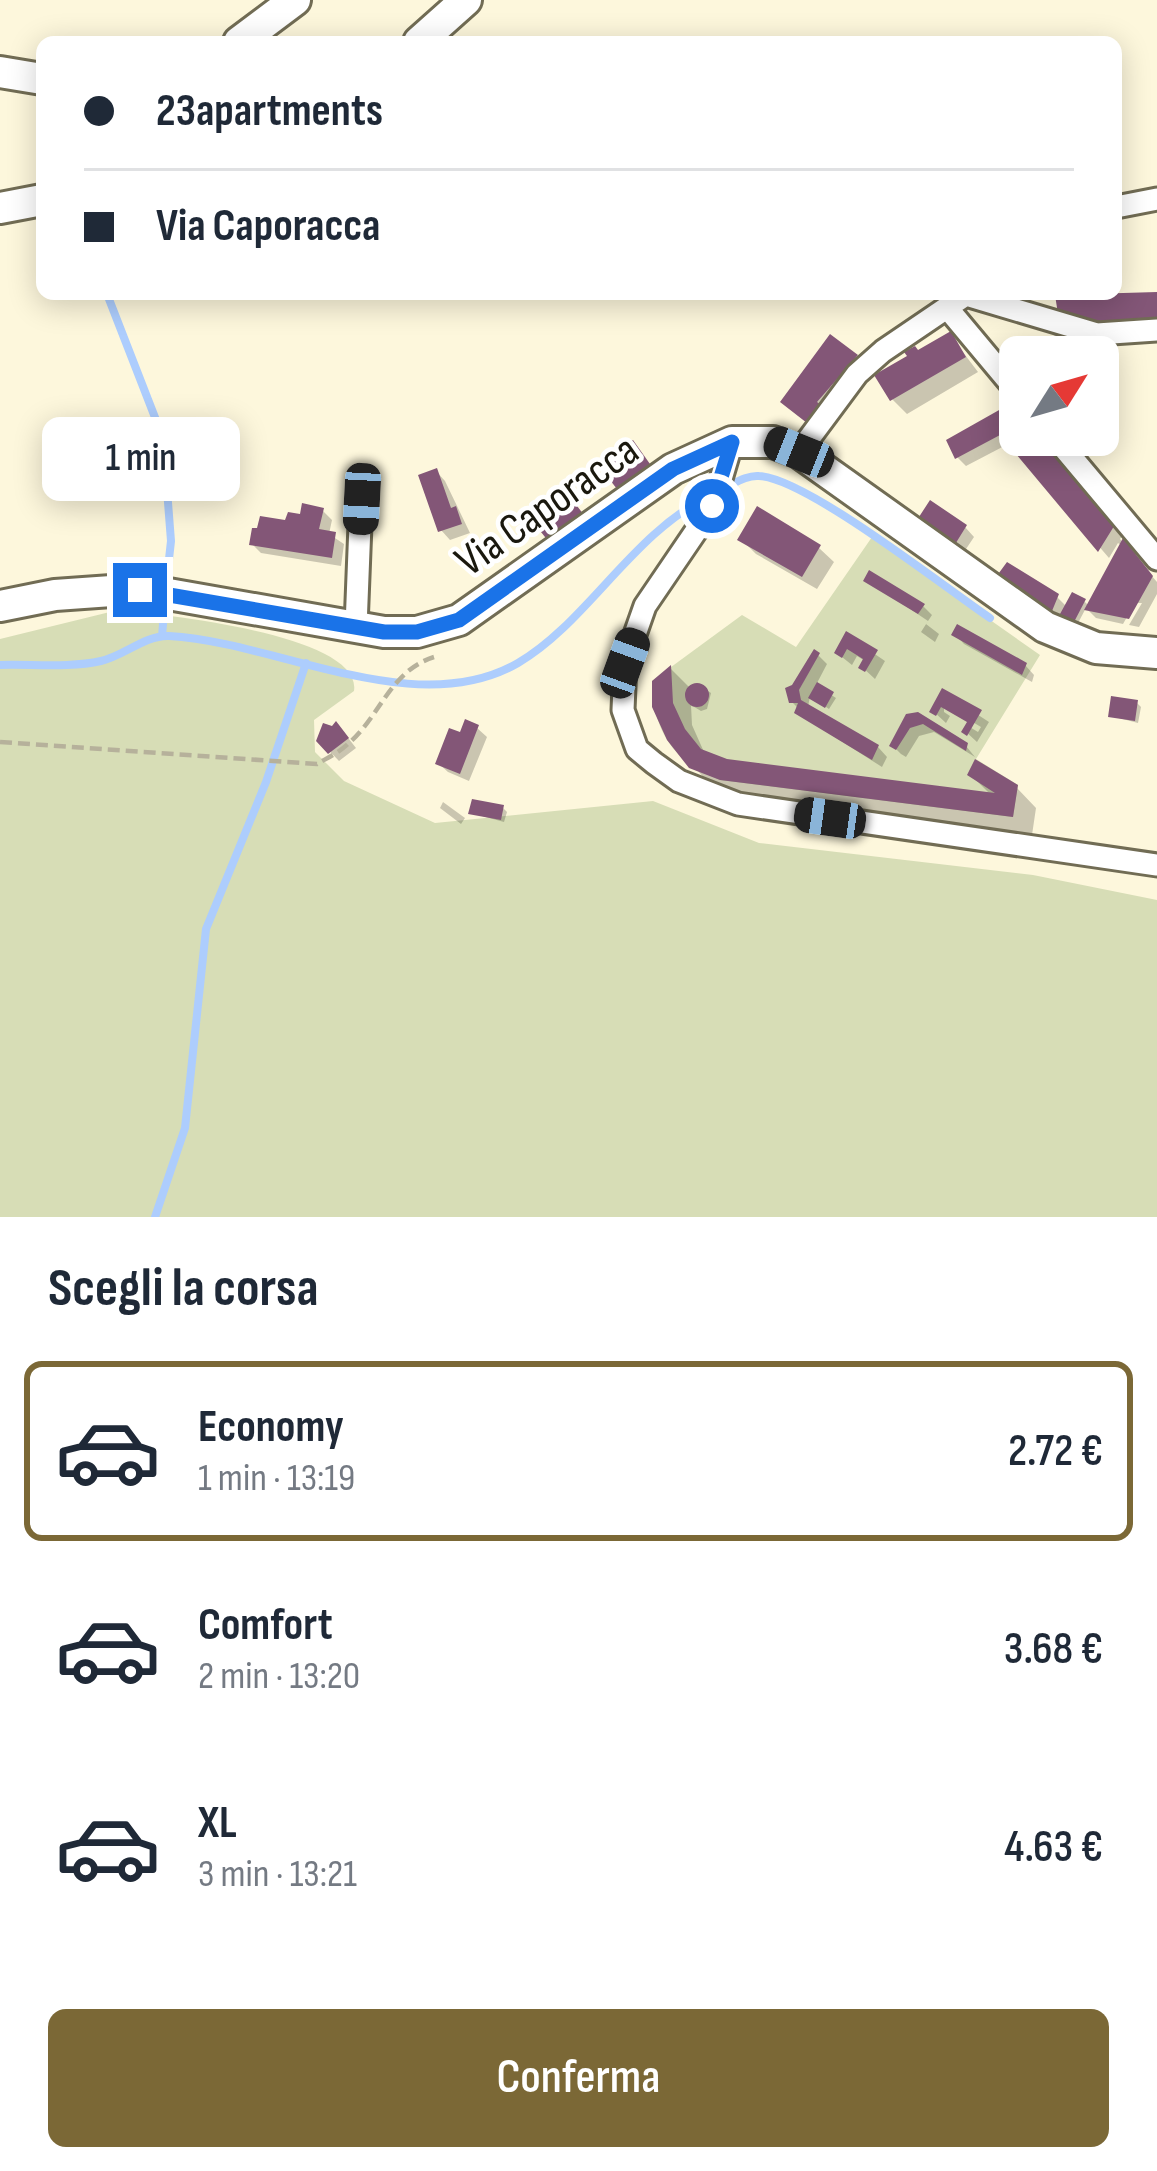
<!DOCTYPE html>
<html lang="it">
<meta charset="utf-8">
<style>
:root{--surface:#fff;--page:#f2f2f3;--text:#1f2937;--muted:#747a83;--line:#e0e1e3;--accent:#7b6836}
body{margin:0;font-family:"Sofia Sans Condensed",sans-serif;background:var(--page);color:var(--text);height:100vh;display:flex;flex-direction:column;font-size:45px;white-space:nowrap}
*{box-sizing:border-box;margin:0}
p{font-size:39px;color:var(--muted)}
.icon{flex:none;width:66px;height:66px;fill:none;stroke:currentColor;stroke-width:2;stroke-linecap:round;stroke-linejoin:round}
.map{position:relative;height:1217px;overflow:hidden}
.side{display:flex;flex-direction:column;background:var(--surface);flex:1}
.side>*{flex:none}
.guide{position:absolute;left:36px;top:36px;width:1086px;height:264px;border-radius:18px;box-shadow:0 6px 30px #0003;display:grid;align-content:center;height:264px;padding:0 48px;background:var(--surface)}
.needle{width:78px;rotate:53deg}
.controls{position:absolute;left:999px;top:336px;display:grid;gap:24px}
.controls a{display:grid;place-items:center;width:120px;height:120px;border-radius:18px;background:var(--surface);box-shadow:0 6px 30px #0003;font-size:60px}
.end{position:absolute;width:54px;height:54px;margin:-27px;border:15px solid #1a73e8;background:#fff;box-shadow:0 0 0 6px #fff}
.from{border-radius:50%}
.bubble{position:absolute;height:84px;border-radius:18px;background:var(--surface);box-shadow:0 6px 30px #0003;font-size:39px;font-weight:600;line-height:84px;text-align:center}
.car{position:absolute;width:36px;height:72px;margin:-36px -18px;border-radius:15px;box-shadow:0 0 9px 3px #0007;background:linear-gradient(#222 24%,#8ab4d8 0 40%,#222 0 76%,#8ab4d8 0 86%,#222 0)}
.guide b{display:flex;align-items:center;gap:42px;height:114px;font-size:45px}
.guide b+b{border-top:3px solid var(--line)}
.guide i{width:30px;height:30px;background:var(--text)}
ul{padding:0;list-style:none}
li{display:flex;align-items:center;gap:36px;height:180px;margin:0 24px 18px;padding:0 24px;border:6px solid transparent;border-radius:18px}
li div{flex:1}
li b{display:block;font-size:45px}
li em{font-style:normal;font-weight:600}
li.current{border-color:var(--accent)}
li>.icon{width:108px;height:108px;stroke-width:1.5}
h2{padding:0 48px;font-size:54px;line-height:144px}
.primary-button{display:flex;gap:24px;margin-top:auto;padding:24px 48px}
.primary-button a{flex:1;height:138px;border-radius:18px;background:var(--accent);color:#fff;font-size:48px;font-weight:600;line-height:138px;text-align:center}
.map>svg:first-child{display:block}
.green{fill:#d7ddb6}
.shadow{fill:#0003}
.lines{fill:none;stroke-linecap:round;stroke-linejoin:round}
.stream{stroke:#adcdfd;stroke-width:8}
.building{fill:#835677}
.street-casing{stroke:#716c54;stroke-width:27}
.secondary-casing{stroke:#716c54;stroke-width:36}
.path{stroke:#b6b19b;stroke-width:4.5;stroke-dasharray:12 6;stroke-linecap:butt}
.street{stroke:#fff;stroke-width:21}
.secondary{stroke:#fff;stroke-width:30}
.route{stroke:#1a73e8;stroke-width:15}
.labels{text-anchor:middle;stroke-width:9;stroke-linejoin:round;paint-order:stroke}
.street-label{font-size:45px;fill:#1a180e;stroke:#fff}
</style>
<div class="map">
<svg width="1157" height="1217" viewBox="0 0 1157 1217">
<rect width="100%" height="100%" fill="#fdf7dc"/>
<path class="green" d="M872,537L1040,655L976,759L1018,785L1013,817L720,780C674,762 653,732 652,681L742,615L796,647Z
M118,610C159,614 363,634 354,691L314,720L315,752L344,781L435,823L653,801L759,843L1033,875L1157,900V1217H0V639Z"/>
<path class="shadow" d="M1157,295V327L1111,329L1061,312Z
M1052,328L1080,337L1077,348L1057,343Z
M950,335L978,372L907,414L892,399L918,353Z
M856,357L870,371L823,435L783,402Z
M1008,409L1017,418L1020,435H1036L1123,535L1120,539L1157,582V594L1139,627L1129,625L1142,603H1135L1123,624L1096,618L1086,608L1078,623L1063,613L1061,618L1043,610L1009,586L1057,597L1067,607L1084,601L1089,606L1122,546L1118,543L1109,558L1010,443L966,466L957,457Z
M436,471L445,481L470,533L450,540L441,530Z
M323,511L332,520L329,534L344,544L341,566L261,553L252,544L287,523Z
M965,527L974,537L964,552L930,529Z
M741,539L819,548L834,562L817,589L756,554Z
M867,580L923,606L932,615L926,624L939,634L935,642L921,632L928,621Z
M955,634L1025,665L1034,675L1032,682L964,644Z
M847,635L885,661L875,679L862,667L865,661L857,656L852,665L837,653Z
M818,655L827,664L816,685L836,698L829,709L810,696L808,707L878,747L887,757L882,767L797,713L799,709L792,702Z
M671,669L690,688V695L699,685L711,693L707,709L701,711L691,705L692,725L704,752L727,762L992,796L970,774L1016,787L1036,808L1032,835L742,799L712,787L670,739Z
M943,692L989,722L977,742L965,731L968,726L978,732L981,727L944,705V712L950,716L946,723L933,711Z
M1137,703L1141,707L1138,723L1111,716Z
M917,716L966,746L975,757L934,732L919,736L906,757L901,754L892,745Z
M477,728L487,737L469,781L448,772L438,763L461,736Z
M345,734L356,748L339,761L319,740Z
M443,802L465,818L461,824L440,808Z
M503,808L507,812L504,822L471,813Z"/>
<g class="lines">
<path class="stream" d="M107,294L163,438L171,541L166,586
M724,488C735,483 747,475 759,476C806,478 944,587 990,618
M162,636L165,601
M0,665C32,664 70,668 101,661C124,656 145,635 169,636C278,642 416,722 518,663C588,622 632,533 711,495
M155,1217L185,1128L206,929L266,782L306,663"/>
</g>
<path class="building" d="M1157,292V319L1099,321L1058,314L1055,295Z
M951,331L966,357L890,401L874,375L907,356L904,352L915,346L918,350Z
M830,334L858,355L817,402L821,405L807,423L780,402Z
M1008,405L1016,428L1020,425V435H1039L1116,523L1098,552L1000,435L955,459L946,440Z
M633,440L650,464L617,489L599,466Z
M197,442L223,450L219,464L194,456Z
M437,468L451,508L456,506L462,524L438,532L418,475Z
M564,489L584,515L549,542L537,527L549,518L541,506Z
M930,500L967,525L954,546L917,520Z
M302,503L324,508L319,529L336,532L332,558L249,545L252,528H257L260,516L285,520L288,512L300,514Z
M757,506L821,545L802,577L737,540Z
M1123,538L1153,576L1129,619L1084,610Z
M1007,562L1059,594L1052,611L996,577Z
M869,570L925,604L918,614L863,581Z
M1072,592L1086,599L1074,622L1060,614Z
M957,624L1027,663L1022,675L951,635Z
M846,631L878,650L865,672L858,668L863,659L847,649L842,658L834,653Z
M814,649L820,653L799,690L801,700L879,745L872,760L794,713L798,703H789L785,688L792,685Z
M671,665L673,703L685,729L701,749L727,759L995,793L967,775L975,759L1018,785L1013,817L720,780L689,768L667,740L652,707V681Z
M817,682L834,692L825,708L808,698Z
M685 695a12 12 0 1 1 24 0a12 12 0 1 1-24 0Z
M942,688L982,710L967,736L961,732L967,722L941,707L936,716L929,712Z
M1111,696L1138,700L1135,721L1108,717Z
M918,712L968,743L966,751L923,724L910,728L896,750L889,746L906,714Z
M465,719L479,725L460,774L435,764L449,728L460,732Z
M336,721L349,738L328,754L316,741L323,723L332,726Z
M472,799L504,805L501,820L468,814Z"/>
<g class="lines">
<defs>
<path id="street" d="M1116,207L1157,199
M966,295L1097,334L1157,330
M949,310L1020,395
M1053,435L1157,559
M732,442L713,506L645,606L625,663L623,710L637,749L654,763L679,781L738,804L1157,865
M799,452L857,374L883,351L967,294
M356,627L361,499"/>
<path id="secondary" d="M239,42L295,0
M419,42L466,0
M0,72L42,79
M0,208L42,200
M0,606L55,595L140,589L384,632H417L459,620L673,469L732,442H773L799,452L1045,627L1096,648L1157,653"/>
</defs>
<use href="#street" class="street-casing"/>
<use href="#secondary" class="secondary-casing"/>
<path class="path" d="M0,742L317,764C327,758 340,752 349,743C381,715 390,671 434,657"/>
<use href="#street" class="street"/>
<use href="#secondary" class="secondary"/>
</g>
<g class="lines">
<path class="route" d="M140,590L384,632H417L459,620L673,469L732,442L712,506"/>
</g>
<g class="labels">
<g class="street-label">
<text transform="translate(546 504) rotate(-35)" y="16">Via Caporacca</text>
</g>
</g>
</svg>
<div class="controls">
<a><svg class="needle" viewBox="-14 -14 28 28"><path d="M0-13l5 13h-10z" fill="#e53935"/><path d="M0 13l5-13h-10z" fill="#747a83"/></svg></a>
</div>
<i class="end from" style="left:712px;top:506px"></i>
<i class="end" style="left:140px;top:590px"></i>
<div class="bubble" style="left:42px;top:417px;width:198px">1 min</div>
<i class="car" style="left:799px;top:452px;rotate:292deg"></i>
<i class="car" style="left:362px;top:499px;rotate:183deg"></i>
<i class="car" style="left:625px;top:663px;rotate:20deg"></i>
<i class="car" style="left:830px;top:818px;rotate:278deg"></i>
<div class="guide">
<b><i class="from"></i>23apartments</b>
<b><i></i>Via Caporacca</b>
</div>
</div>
<section class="side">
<h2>Scegli la corsa</h2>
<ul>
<li class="current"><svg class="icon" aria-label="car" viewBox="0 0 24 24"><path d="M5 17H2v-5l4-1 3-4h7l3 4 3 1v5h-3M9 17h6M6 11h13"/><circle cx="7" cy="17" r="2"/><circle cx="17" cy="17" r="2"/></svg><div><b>Economy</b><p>1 min · 13:19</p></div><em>2.72 €</em></li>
<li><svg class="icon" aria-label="car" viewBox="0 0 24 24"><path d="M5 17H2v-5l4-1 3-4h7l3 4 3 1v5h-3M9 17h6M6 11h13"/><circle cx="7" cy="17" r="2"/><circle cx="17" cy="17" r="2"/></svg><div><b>Comfort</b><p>2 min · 13:20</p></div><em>3.68 €</em></li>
<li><svg class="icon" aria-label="car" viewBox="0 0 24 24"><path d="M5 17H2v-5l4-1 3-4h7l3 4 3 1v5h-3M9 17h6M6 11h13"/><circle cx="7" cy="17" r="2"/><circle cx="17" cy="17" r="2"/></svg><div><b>XL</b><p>3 min · 13:21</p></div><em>4.63 €</em></li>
</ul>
<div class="primary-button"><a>Conferma</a></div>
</section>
